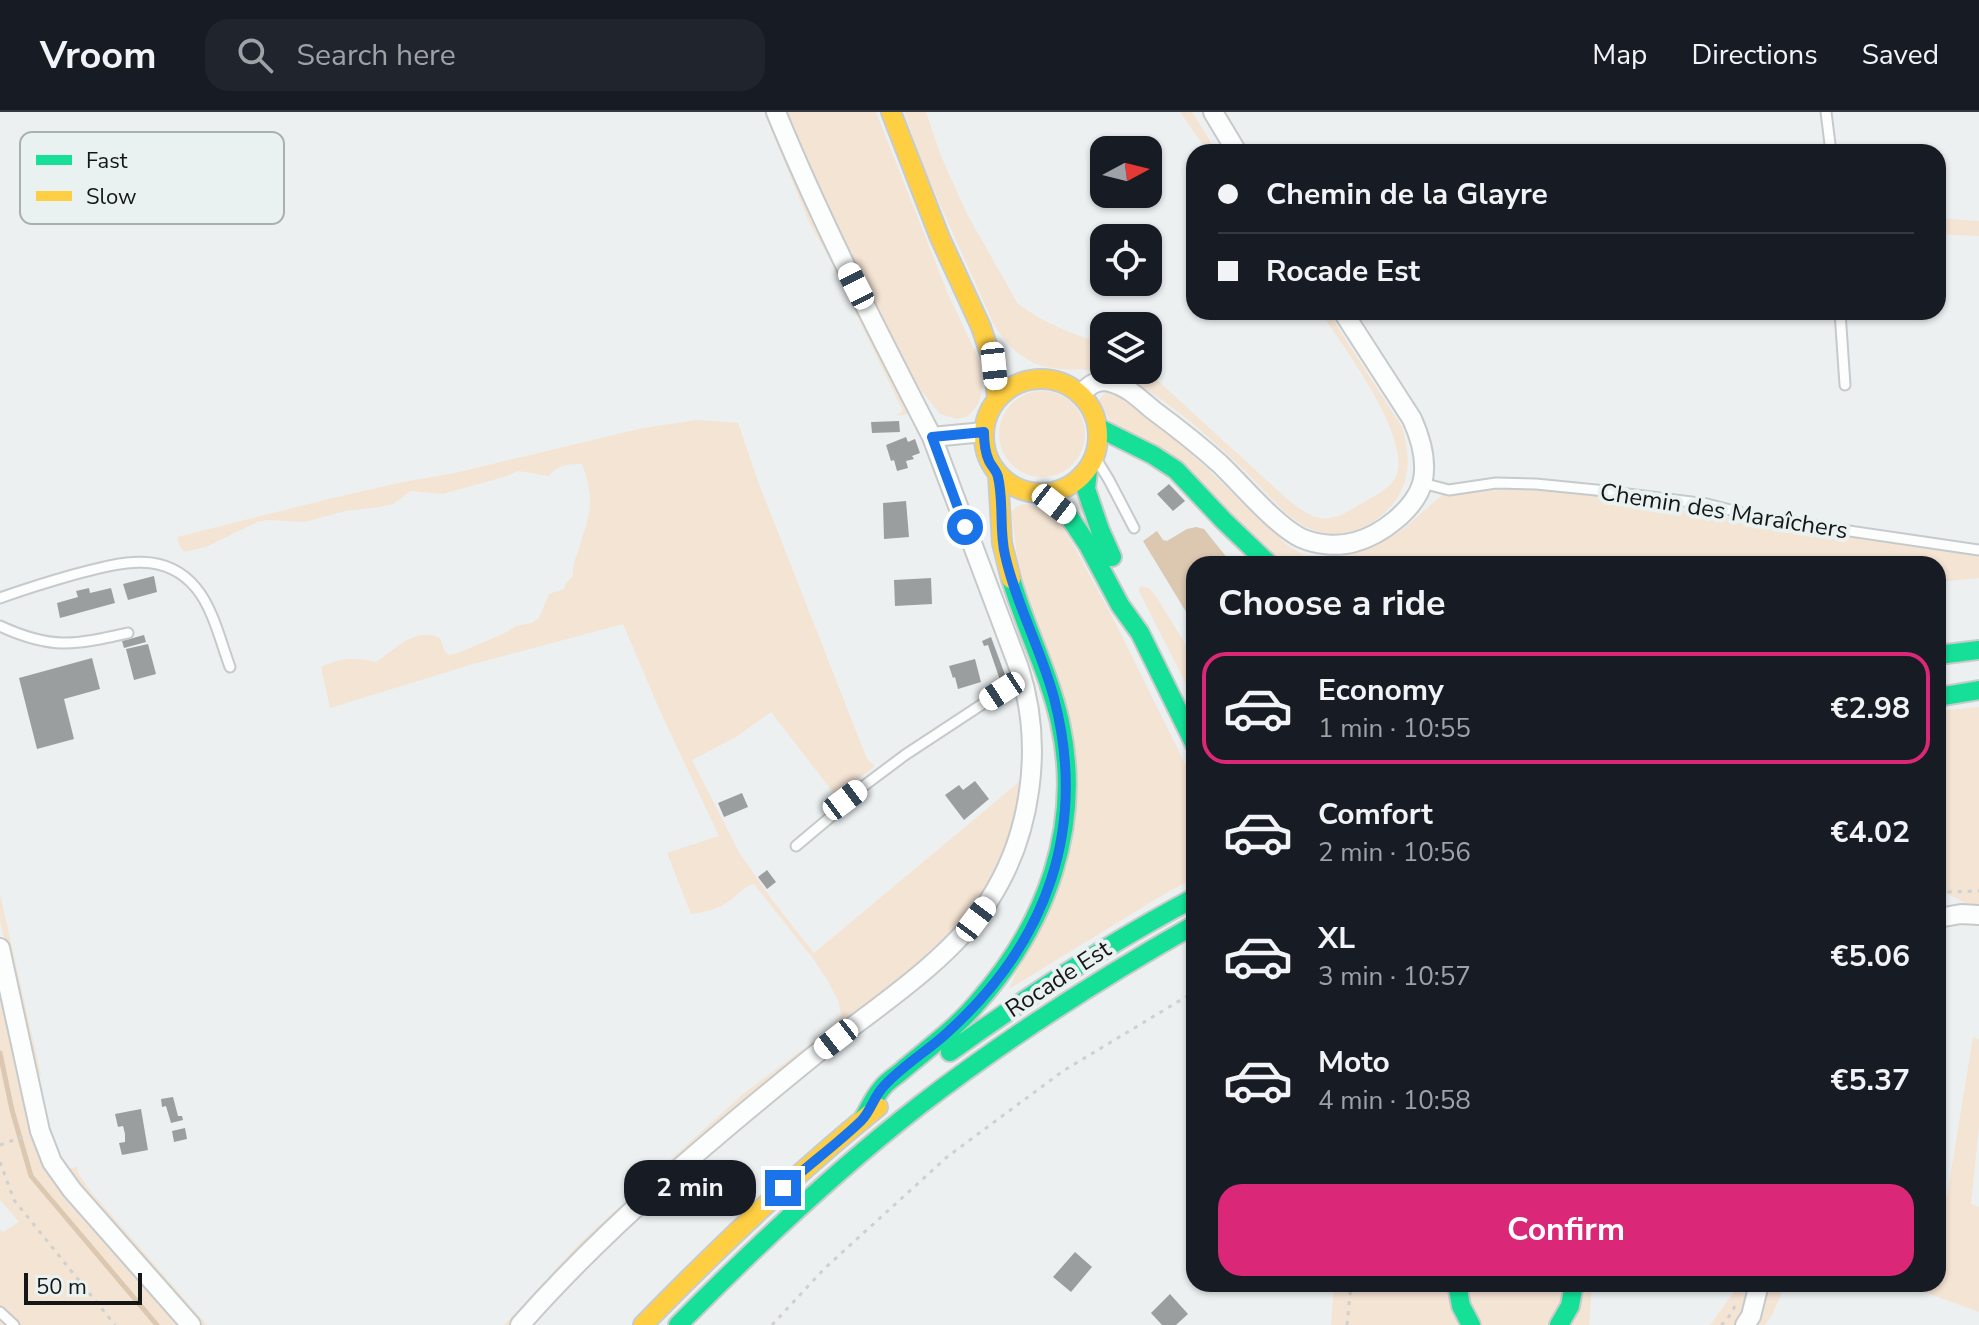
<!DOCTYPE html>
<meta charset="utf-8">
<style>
:root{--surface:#171b24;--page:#20242c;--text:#f1f3f6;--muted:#9ea1a6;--line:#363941;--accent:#db2777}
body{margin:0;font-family:"Nunito Sans",sans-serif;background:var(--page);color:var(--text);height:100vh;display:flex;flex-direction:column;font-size:30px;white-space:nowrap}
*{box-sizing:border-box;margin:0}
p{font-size:26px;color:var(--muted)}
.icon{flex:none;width:44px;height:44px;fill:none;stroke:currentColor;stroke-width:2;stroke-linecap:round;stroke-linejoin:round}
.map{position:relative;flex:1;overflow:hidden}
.side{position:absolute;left:1186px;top:444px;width:760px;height:736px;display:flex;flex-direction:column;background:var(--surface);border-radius:24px;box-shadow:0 2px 6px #0004}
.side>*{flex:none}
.hud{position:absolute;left:1186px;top:32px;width:760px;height:176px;border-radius:24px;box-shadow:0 2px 6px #0004;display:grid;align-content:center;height:176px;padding:0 32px;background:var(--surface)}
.needle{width:52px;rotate:83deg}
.fabs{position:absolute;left:1090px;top:24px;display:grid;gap:16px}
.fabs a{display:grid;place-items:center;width:72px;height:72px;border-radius:16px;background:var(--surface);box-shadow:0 2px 6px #0004;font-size:40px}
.scale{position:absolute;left:24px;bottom:20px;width:118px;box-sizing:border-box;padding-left:8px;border:4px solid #141716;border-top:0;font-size:22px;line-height:28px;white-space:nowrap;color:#141716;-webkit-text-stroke:6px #eaf2f1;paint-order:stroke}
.end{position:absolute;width:36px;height:36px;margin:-18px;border:10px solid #1a73e8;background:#fff;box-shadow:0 0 0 4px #fff}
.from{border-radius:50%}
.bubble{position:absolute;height:56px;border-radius:24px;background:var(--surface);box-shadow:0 2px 6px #0004;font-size:26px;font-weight:700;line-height:56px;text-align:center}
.car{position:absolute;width:24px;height:48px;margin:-24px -12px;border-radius:10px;box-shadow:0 0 6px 2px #0007;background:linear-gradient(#fff 24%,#345 0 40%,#fff 0 76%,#345 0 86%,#fff 0)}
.hud b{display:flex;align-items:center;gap:28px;height:76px;font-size:30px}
.hud b+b{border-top:2px solid var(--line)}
.hud i{width:20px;height:20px;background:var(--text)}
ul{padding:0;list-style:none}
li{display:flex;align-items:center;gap:24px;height:112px;margin:0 16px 12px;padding:0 16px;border:4px solid transparent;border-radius:24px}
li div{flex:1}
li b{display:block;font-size:30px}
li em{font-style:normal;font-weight:700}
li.on{border-color:var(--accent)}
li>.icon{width:72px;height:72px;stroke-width:1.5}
h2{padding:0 32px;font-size:36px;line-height:96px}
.action{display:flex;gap:16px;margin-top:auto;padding:16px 32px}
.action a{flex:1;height:92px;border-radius:24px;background:var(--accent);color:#fff;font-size:32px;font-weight:700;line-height:92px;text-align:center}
header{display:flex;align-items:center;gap:48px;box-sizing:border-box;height:112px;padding:0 40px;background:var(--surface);border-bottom:2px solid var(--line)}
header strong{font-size:38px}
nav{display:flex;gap:44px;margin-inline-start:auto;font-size:28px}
.search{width:560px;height:72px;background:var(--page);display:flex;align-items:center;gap:20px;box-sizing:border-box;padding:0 28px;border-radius:24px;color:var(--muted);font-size:30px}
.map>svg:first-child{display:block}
.green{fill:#f4e4d4}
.water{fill:#dcc7b1}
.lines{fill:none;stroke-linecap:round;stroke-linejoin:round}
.stream{stroke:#dcc7b1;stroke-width:5}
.building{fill:#9b9e9e}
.lane-casing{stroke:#c6caca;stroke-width:13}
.street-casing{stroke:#c6caca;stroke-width:22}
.fast-casing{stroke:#c9cbcb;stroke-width:22}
.slow-casing{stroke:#c9cbcb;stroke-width:22}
.path{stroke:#cfd0d0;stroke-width:3;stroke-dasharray:4 6;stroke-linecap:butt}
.lane{stroke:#fcfdfd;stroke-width:9}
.street{stroke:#fcfdfd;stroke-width:18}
.fast{stroke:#16e098;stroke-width:18}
.slow{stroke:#ffcf43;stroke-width:18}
.route{stroke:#1a73e8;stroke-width:10}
.labels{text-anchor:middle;stroke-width:8;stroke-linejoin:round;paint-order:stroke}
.street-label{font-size:24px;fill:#141716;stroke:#eaf2f1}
.key{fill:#eaf2f1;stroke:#aab0af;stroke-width:2}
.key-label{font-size:22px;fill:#141716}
</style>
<header>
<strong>Vroom</strong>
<div class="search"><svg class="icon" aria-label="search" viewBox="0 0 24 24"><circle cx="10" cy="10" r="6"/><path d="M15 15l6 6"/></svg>Search here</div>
<nav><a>Map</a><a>Directions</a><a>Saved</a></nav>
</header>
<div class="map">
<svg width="1979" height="1213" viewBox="0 0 1979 1213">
<rect width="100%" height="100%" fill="#ecf0f0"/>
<path class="green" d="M764,0H769L912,301L896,304L903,299L826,140L809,110Z
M785,0H876L948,182L981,252L982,278L979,290L972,300L966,305L957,307L940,302L921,278L895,236L843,133Z
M904,0H926L941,44L967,102L1018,192C1043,210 1074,224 1104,231V258C1050,257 1027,262 994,213L926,61Z
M1180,0H1192L1217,40H1208Z
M1938,106L1979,109V124L1938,122Z
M1320,200H1328L1402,315C1411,344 1411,372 1390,395C1372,416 1340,429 1313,418C1287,408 1267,381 1248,362C1216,331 1182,300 1144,276C1137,272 1131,266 1123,263C1118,260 1111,259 1106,258H1148L1156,267L1288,388C1313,407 1325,414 1354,396C1366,388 1386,380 1394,368C1418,333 1341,231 1320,200Z
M999 322a43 43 0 1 1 86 0a43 43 0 1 1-86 0Z
M1106,280L1117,281L1191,341L1287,433L1304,443L1327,444L1350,442L1375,434L1402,418L1442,383C1469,383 1494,376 1521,377C1614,382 1706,403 1798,418C1858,427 1919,434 1979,443V466L1938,470V452H1287L1111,311L1099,288Z
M697,308L738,311L759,372L867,647L875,654L836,684L771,600L736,625L692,648L740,742L773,789L814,841L1020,669C1018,695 1014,720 1005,744C996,769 977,792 962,814L512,1213H504L580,1131L681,1038L743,982L830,917L841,904L839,891L829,871L814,848L754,772C744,774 739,782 731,788C718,797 706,800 691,802L667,741L719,724L660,599L623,512L473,552L330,596L321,555C339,546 357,545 376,550C394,538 416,514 440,526L445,540L449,543L458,541L505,521L516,514L531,511L539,506L549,482L564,477L566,471L573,464C572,452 577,444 580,433C591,398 595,388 582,352C566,352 559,353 549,364L518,359L507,364L443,382L411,379L393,392L380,395L345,399L305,410L268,408L257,410L206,435L184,440L180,435L177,425L329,387L403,370L455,361L643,316Z
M1024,392L1039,396L1062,412L1116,512L1194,670V766L1161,784L1009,877L1072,734L1019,458L1011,400L1016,395Z
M1140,474L1149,476L1157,486L1194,546V588L1139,479Z
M1979,595V798L1938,777V599Z
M0,782L41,963L37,964L32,957L0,808Z
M0,872L43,1050L183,1213H0V1118L3,1120L19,1110L0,1088Z
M1973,925L1979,927V1014L1971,1092L1979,1095V1200L1902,1172H1938V1082L1947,1084Z
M77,1055L78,1061L88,1076L207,1213H200L65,1057Z
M1334,1172H1592L1589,1213H1331Z
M1735,1172H1785L1773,1201L1765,1213H1710L1734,1180Z"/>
<path class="water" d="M1196,415L1204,417L1232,452H1194V513L1143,429L1157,419L1163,428L1167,429L1187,417Z"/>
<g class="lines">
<path class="stream" d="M0,941L12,998L31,1064L157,1213"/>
</g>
<path class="building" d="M899,309L900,320L872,321L871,310Z
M906,325L908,330L915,327L920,341L912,344L914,347L906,349L908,356L897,359L894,348L891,349L886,333Z
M1169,372L1185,389L1173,399L1157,382Z
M906,389L909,425L884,427L883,391Z
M154,464L157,480L128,488L123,472Z
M931,466L932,492L895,494L894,468Z
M89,476L90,481L111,476L115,491L60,506L57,491L78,485L76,479Z
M144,523L146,530L124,536L122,529Z
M991,525L1008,571L997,580L991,574L1000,568L988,533L984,534L982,529Z
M148,532L156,562L134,568L126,537Z
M92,546L100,577L64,587L74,627L37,637L19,566Z
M975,547L981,570L958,577L955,565L953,566L949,554Z
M975,669L989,687L964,708L945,683L959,673L963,678Z
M742,681L748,695L724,705L718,691Z
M767,758L776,770L767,777L758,765Z
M173,985L178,1004H182L183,1008L171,1011L166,994L162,995L161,987Z
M141,997L148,1038L122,1043L119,1031L125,1030V1022L123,1014L118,1015L115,1002Z
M185,1016L187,1027L174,1030L172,1019Z
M1075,1140L1092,1155L1071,1180L1053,1165Z
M1170,1182L1188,1202L1176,1213H1162L1151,1201Z"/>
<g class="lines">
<defs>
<path id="lane" d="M1826,0L1831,40
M1840,200L1845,273
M1095,345L1109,368L1134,416
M1422,371L1449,378L1496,371L1536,372L1596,378L1707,392L1761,406L1979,438
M0,486C25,477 51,469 76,462C118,451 164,437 196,476C213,496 221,531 230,555
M0,514C52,538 74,533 128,521
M796,734L840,697L845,688L905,643L1022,566
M0,1200L14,1213"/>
<path id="street" d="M776,0C822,112 877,218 932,325
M1213,0L1237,40
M1081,282C1090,272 1099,266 1113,271C1128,275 1141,288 1153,298C1176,315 1199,333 1220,352C1242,373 1275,413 1301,426C1317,433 1338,435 1355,430C1381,423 1414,398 1422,372C1428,350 1421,327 1412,307L1343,200
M1938,806L1961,802L1979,803
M0,836L40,1019L52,1050L72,1078L191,1213
M520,1213C607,1114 709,1029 811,946C868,901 948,851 988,790C1032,723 1044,633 1019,556L932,325L984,320
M1745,1213L1751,1204L1759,1172"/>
<path id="fast" d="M1099,316L1153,343L1176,358L1224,409L1269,452
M1088,358L1086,377L1100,418L1112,445
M1041,382L1068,403L1088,433L1120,493L1140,521L1194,631
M1938,543L1979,538
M1938,585L1979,578
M950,940C1028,884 1109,831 1194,786
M863,1007C869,997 874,985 882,976C888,968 898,963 905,956C930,935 956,916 977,891C1046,813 1083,715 1060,610C1049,561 1025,515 1011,467
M1457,1172L1461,1194L1471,1213
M678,1213C755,1135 834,1060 920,993C1007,926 1099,867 1194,813
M1559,1213L1570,1194L1574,1172"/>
<path id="slow" d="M891,0L940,126L981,215L994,254L997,287
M984 324a57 57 0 1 1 114 0a57 57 0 1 1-114 0Z
M998,362L1002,431L1011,467
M643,1213C718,1136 795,1062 878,995"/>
</defs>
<use href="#lane" class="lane-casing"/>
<use href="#street" class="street-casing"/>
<use href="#fast" class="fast-casing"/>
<use href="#slow" class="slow-casing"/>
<path class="path" d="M1938,782L1945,780L1979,779
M0,1033L25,1024
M0,1050L14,1088L115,1213
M772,1213L824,1157L947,1045L1063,959L1194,880
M1347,1213L1351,1172
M1721,1213L1727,1208L1735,1194"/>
<use href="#lane" class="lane"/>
<use href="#street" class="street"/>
<use href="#fast" class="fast"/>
<use href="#slow" class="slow"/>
</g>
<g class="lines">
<path class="route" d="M783,1076C808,1053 836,1033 861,1009C871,999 874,984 884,974C903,953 929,938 949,919C1047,830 1088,716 1054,586C1041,537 1016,492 1005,443C999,418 1004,390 998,365C997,359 992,355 989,349C985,340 984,330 984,320L932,325L965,415"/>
</g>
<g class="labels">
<g class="street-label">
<text transform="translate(1724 399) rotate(9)" y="8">Chemin des Maraîchers</text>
<text transform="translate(1058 867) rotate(-33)" y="8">Rocade Est</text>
</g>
</g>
<rect x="20" y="20" width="264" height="92" rx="12" class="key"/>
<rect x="36" y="43" width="36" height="10" fill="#16e098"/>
<rect x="36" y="79" width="36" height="10" fill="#ffcf43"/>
<g class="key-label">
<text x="86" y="56">Fast</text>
<text x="86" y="92">Slow</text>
</g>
</svg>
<div class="fabs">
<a><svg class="needle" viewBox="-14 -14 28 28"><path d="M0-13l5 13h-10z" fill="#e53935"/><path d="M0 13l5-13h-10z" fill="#9ea1a6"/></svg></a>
<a><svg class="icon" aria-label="locate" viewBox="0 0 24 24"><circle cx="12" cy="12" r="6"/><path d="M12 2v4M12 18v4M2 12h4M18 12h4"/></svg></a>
<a><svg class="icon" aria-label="layers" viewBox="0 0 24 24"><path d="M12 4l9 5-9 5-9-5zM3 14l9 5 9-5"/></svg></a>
</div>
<div class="scale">50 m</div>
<i class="end from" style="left:965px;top:415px"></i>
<i class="end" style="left:783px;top:1076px"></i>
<div class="bubble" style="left:624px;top:1048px;width:132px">2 min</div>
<i class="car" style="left:856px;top:174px;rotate:333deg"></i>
<i class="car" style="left:994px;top:254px;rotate:174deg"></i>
<i class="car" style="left:1054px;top:392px;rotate:128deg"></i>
<i class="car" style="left:1002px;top:579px;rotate:237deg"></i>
<i class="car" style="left:845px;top:688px;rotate:53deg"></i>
<i class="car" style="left:976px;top:807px;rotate:37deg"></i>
<i class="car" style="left:836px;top:927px;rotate:232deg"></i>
<div class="hud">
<b><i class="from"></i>Chemin de la Glayre</b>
<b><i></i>Rocade Est</b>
</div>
<section class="side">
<h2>Choose a ride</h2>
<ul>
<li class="on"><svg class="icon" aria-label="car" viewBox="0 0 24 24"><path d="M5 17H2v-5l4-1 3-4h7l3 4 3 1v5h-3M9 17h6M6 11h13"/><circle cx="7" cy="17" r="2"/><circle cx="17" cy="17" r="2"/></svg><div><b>Economy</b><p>1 min · 10:55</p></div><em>€2.98</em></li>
<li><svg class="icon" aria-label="car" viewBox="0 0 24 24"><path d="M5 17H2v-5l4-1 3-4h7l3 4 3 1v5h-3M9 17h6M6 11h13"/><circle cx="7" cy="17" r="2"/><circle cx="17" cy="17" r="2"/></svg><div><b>Comfort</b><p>2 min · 10:56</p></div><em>€4.02</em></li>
<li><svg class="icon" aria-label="car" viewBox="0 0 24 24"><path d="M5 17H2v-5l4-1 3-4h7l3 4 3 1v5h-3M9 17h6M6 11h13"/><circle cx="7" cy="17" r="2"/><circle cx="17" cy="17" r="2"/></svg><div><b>XL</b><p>3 min · 10:57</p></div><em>€5.06</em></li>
<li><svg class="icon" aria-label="car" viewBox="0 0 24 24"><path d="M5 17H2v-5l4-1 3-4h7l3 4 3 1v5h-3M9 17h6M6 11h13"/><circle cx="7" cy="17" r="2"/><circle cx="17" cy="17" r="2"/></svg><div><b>Moto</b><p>4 min · 10:58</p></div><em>€5.37</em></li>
</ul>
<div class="action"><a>Confirm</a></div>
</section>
</div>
